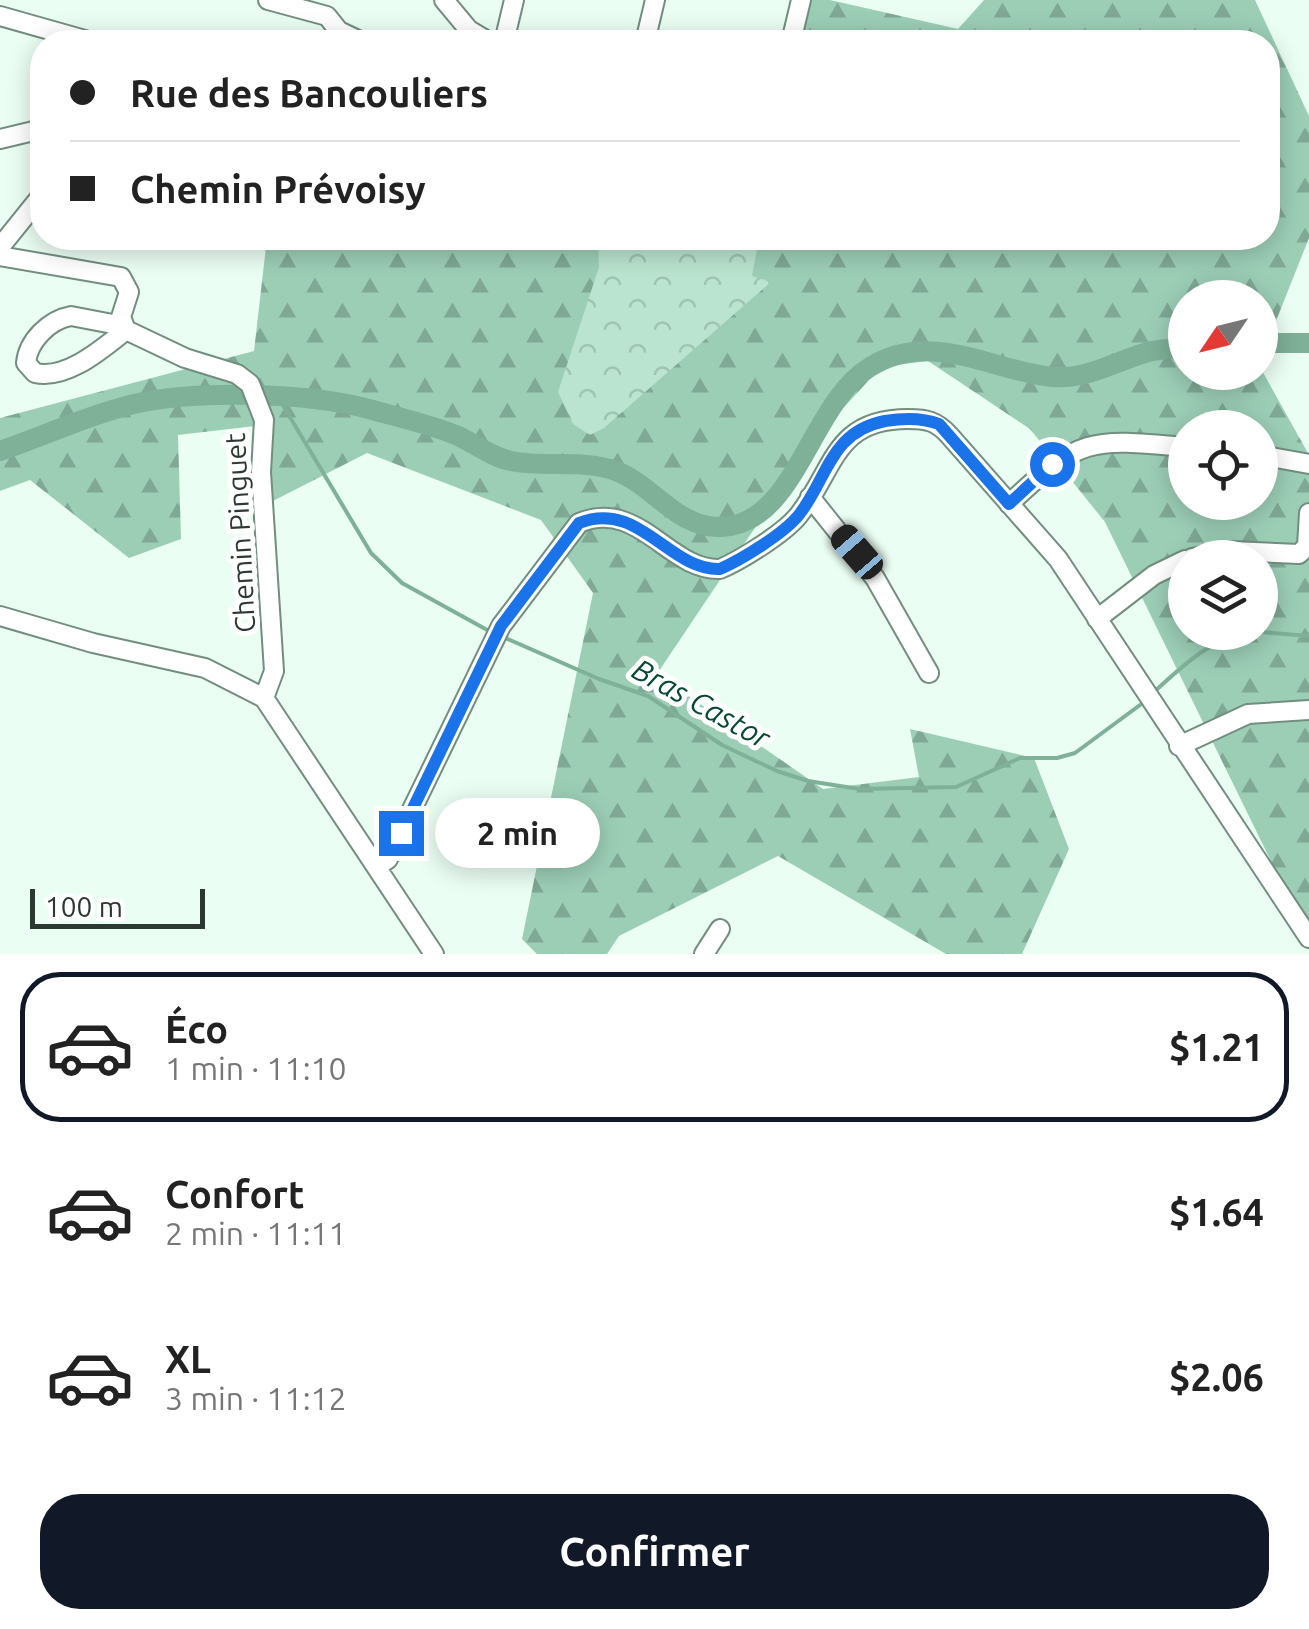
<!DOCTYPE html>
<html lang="fr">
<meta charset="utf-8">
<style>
:root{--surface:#fff;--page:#f2f2f2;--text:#222;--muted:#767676;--line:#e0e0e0;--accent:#111827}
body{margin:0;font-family:Ubuntu,sans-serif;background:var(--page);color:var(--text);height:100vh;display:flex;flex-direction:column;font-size:38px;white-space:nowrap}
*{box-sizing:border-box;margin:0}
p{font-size:32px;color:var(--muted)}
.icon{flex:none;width:55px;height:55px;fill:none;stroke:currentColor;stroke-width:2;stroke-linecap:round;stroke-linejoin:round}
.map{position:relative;height:954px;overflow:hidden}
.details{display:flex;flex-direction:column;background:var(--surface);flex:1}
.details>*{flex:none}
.top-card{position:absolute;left:30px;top:30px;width:1250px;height:220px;border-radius:40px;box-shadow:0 5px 25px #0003;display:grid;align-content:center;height:220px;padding:0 40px;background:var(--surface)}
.needle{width:65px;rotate:235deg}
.controls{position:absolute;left:1168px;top:280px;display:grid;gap:20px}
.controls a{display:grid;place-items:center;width:110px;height:110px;border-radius:50%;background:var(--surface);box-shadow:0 5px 25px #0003;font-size:50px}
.scale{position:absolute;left:30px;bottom:25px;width:175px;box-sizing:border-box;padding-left:10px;border:5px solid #2c3933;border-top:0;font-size:28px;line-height:35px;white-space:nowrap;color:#2c3933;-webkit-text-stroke:8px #fff;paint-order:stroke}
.end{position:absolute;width:45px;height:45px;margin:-22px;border:12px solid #1a73e8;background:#fff;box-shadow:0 0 0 5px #fff}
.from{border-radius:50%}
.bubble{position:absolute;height:70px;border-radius:35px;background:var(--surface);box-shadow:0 5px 25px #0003;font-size:32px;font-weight:700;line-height:70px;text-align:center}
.car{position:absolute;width:30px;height:60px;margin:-30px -15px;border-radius:12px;box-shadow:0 0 8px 2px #0007;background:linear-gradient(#222 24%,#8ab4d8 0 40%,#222 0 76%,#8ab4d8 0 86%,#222 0)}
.top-card b{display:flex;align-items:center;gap:35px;height:95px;font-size:38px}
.top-card b+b{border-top:2px solid var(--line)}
.top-card i{width:25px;height:25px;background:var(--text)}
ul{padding:18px 0 0;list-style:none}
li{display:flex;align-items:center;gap:30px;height:150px;margin:0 20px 15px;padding:0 20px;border:5px solid transparent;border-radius:40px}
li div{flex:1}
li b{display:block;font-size:38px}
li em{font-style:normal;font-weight:700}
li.current{border-color:var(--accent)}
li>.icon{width:90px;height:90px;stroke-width:1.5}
.action{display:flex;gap:20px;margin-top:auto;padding:20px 40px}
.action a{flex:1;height:115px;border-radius:40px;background:var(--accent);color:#fff;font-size:40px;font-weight:700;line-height:115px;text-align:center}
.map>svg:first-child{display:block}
.forest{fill:url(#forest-firs);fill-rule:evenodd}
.park{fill:url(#park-crowns)}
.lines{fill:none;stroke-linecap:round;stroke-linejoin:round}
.stream{stroke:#7fb098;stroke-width:4}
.river{stroke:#7fb098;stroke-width:20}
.minor-casing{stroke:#718e7f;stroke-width:22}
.minor{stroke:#fff;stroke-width:18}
.route{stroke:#1a73e8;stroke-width:12}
.labels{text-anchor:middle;stroke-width:10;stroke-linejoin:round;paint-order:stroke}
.street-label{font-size:28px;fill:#2c3933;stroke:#fff}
.water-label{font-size:30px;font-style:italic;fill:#064933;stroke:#fff}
</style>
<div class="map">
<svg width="1309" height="954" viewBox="0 0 1309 954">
<defs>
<pattern id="forest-firs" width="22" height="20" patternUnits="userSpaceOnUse" patternTransform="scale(2.5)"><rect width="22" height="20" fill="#9cceb6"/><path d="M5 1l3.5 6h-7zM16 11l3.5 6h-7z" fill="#7fa895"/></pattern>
<pattern id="park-crowns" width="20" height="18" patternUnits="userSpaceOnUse" patternTransform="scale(2.5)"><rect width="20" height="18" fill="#bae4cf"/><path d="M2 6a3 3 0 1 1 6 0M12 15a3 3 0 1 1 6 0" fill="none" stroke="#a0c4b2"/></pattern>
</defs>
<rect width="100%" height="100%" fill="#ebfef4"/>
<path class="forest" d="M809,0H830L958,29L984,0H1255L1309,116V238L1260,361V298H1185V372H1260V367L1309,455V939L1105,522L1030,429L928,361L881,367L813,441L657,674L823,789L919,777L910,729L1034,758L1069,849L1022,954H946L778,856L619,936L607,954H537L522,939L593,593L541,520L367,453L271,502L255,426L178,435L181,539L129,558L30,480L0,491V418L254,351L267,238H1268V42H798ZM1185,428H1260V502H1185ZM1185,558H1260V632H1185Z"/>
<path class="park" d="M598,238H759L752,276L771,282L604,428L590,435L573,424L558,392L599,267Z"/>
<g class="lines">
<path class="stream" d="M278,397L371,553L402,583L489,631
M1260,632L1309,636
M503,637L599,679L648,696L722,745L777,771L808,781L859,789L956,787L1020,758H1057L1075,753L1140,705
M1155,691C1185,664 1210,639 1251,632"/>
<path class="river" d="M1260,343H1309
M0,451C47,435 95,412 143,402C205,390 309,393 369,409C397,417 429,424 456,435C474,443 491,457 511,461C545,468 583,459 616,471C655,486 676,528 721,527C796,525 810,403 870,367C931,329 991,371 1053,377C1086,380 1116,361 1148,352C1159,349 1173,349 1185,347"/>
<defs>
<path id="minor" d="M268,0L327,16L339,31L362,42
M444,0L469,30L489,42
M0,16L92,42
M504,42L514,0
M645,42L655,0
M791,42L801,0
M0,139L42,129
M0,247L42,195
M0,256L121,277L129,292L121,317L126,330L185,358L237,374L250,384L264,420L261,472L274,671L264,698
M123,326L71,316C49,320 28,341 26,363L35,373C67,380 102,349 126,330
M1260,455L1309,464
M810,497L875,578L929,673
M1009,504C1080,437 1089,438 1185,447
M1192,558L1231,551L1299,554L1307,546L1309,513
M0,616L93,643L205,668L264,698L434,954
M1097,619L1154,575L1185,560
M1179,746L1248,714L1309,710
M377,867L388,859L501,626L579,523C639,498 669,571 720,569C741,560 783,534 798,516C835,470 833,419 908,419C927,419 936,421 949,435L1058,559L1309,938
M704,954L720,929"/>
</defs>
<use href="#minor" class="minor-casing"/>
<use href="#minor" class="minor"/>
</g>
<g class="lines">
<path class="route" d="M401,833L501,626L579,523C639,499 669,571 720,569C741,560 783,534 798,516C828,479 829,432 885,421C903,418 921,417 939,424L1009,504L1052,464"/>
</g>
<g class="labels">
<g class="street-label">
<text transform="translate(240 533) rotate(-93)" y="10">Chemin Pinguet</text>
</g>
<g class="water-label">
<text transform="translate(701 704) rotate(29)" y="10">Bras Castor</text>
</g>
</g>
</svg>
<div class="controls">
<a><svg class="needle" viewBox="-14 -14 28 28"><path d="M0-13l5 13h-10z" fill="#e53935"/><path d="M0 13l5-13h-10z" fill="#767676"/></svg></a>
<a><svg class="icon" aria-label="locate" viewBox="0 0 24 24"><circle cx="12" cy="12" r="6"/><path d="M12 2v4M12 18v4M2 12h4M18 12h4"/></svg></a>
<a><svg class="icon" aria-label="layers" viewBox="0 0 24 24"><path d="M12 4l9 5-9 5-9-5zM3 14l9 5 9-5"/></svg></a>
</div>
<div class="scale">100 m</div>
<i class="end from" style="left:1052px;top:464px"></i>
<i class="end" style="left:401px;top:833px"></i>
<div class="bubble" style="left:435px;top:798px;width:165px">2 min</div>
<i class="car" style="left:857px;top:552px;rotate:319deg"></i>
<div class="top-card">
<b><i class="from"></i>Rue des Bancouliers</b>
<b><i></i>Chemin Prévoisy</b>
</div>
</div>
<section class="details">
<ul>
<li class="current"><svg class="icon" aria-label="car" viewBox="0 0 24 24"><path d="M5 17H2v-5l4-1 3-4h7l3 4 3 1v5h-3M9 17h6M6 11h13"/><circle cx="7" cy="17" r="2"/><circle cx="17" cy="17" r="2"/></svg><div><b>Éco</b><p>1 min · 11:10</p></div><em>$1.21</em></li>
<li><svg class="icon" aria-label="car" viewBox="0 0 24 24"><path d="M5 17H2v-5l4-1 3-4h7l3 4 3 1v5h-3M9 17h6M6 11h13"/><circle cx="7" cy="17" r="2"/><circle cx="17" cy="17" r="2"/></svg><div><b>Confort</b><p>2 min · 11:11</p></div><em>$1.64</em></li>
<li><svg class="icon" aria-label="car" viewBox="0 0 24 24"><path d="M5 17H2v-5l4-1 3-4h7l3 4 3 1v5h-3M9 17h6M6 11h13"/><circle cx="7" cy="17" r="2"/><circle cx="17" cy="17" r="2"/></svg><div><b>XL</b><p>3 min · 11:12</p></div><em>$2.06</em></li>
</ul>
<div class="action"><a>Confirmer</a></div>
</section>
